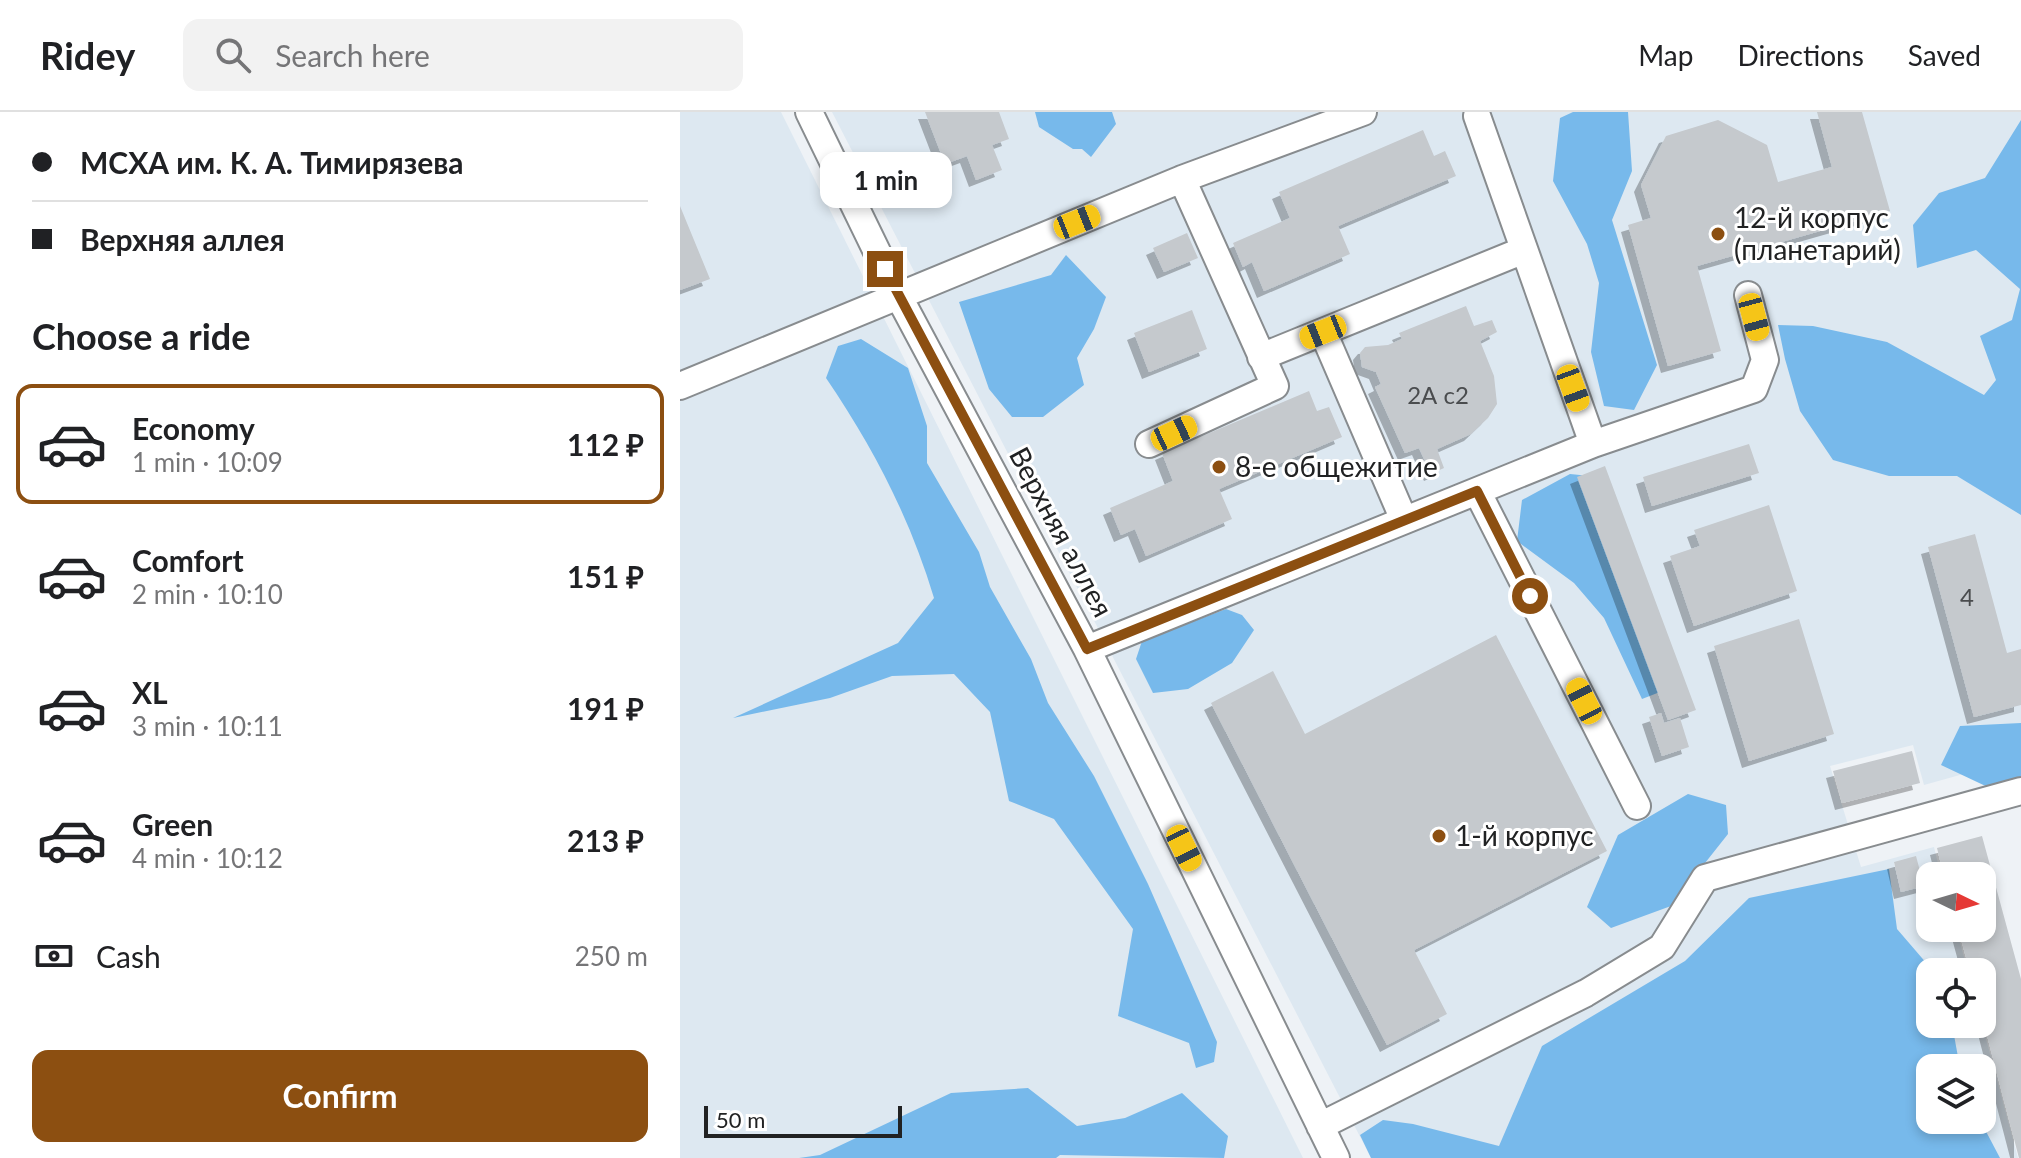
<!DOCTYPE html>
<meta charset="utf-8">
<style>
:root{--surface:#fff;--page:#f2f2f2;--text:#202124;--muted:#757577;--line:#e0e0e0;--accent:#8c4f11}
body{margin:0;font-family:Lato,sans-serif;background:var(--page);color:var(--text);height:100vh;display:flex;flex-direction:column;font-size:30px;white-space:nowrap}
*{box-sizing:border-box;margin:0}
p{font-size:26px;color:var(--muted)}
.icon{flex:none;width:44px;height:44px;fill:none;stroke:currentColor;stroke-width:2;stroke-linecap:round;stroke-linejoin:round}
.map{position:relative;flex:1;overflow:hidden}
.drawer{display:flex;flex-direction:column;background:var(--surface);width:680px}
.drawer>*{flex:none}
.hud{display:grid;align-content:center;height:176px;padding:0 32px;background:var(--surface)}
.needle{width:52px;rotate:95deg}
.buttons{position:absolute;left:1236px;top:750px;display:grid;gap:16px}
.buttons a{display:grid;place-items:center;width:80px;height:80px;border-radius:16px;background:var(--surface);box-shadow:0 4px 12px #0003;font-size:40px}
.scale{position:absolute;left:24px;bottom:20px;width:198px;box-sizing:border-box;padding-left:8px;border:4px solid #212223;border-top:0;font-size:22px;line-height:28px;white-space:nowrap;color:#212223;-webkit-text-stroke:6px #fff;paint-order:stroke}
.end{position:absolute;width:36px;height:36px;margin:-18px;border:10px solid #8c4f11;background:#fff;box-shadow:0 0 0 4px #fff}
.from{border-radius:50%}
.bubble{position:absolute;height:56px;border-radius:16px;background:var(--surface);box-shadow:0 4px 12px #0003;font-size:26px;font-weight:700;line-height:56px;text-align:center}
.car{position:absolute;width:24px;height:48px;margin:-24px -12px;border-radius:10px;box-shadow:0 0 6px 2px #0007;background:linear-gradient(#f5c518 24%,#345 0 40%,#f5c518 0 76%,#345 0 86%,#f5c518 0)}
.hud b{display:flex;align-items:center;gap:28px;height:76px;font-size:30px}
.hud b+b{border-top:2px solid var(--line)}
.hud i{width:20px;height:20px;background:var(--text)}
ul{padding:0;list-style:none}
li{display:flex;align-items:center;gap:24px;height:120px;margin:0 16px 12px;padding:0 16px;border:4px solid transparent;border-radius:16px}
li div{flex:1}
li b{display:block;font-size:30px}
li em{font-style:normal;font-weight:700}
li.on{border-color:var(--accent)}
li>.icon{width:72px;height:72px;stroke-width:1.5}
h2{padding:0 32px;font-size:36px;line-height:96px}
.pay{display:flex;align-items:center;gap:20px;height:88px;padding:0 32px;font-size:30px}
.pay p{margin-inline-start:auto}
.button{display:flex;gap:16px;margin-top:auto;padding:16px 32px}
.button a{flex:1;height:92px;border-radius:16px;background:var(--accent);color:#fff;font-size:32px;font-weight:700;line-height:92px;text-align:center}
header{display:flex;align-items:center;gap:48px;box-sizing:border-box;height:112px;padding:0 40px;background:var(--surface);border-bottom:2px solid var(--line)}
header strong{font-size:38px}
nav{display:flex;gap:44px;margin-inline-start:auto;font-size:28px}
.search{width:560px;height:72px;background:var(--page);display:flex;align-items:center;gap:20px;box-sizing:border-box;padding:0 28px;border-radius:16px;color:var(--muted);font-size:30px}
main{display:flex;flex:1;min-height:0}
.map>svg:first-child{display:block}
.built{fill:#dde8f1;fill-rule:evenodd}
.forest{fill:#77b9eb}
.building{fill:#c5c9cd;filter:url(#shadow)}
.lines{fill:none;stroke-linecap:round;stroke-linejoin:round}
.minor-casing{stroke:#888c8f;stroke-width:30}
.minor{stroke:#fff;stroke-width:26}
.route{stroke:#8c4f11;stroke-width:10}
.poi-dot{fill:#8c4f11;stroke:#fff;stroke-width:3}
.labels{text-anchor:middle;stroke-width:6;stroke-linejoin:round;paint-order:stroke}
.number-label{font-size:24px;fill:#4a4c4e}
.poi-label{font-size:28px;fill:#212223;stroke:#fff;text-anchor:start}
.street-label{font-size:28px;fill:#212223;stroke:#fff}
</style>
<header>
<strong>Ridey</strong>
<div class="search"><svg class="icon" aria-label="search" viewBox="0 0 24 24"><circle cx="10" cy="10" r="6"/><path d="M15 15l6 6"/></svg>Search here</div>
<nav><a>Map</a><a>Directions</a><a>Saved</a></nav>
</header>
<main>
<section class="drawer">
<div class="hud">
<b><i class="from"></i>МСХА им. К. А. Тимирязева</b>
<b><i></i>Верхняя аллея</b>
</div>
<h2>Choose a ride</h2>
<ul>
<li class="on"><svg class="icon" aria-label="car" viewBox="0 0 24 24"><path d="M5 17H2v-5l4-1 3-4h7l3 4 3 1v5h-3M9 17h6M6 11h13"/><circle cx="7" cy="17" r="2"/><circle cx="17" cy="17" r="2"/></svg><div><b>Economy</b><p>1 min · 10:09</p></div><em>112 ₽</em></li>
<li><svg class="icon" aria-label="car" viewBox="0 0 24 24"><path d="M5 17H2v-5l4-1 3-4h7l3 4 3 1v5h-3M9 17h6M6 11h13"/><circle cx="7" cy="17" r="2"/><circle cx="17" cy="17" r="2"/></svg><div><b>Comfort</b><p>2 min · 10:10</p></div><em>151 ₽</em></li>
<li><svg class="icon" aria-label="car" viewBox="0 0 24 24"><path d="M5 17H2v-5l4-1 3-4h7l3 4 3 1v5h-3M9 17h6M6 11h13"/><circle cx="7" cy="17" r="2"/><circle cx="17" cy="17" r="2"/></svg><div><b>XL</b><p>3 min · 10:11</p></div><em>191 ₽</em></li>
<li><svg class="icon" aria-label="car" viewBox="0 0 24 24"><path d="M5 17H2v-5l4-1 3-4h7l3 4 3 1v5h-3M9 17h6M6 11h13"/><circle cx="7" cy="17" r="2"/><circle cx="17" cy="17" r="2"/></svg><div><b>Green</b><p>4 min · 10:12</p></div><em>213 ₽</em></li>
</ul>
<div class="pay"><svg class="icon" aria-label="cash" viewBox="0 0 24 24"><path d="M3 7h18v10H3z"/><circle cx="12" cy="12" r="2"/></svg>Cash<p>250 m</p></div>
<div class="button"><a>Confirm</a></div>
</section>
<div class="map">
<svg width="1341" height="1046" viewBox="0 0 1341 1046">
<defs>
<filter id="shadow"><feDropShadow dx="-7" dy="7" stdDeviation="0" flood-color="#0004"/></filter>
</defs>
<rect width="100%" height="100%" fill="#eef2f6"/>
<path class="built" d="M0,0H101L623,1046H0Z
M152,0H1341V646L1244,673L1233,633L1150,654L1181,755L1254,735L1261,764H1250V816H1276L1288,860H1250V912H1302L1338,1046H691ZM1235,745L1221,779L1214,751ZM1250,956H1302V1008H1250Z"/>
<path class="forest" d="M355,0H432L436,12L411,45L402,37H393L359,15Z
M893,0H948L952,59L932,108L977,253L954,298L924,294L911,240L919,171L907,132L873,69L880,6Z
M1341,8V403L1277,364H1209L1153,348L1120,299L1105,247L1098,213L1133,214L1207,230L1304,283L1316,268L1300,224L1332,208L1340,177L1296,138L1237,156L1233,113L1259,81L1305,66Z
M386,143L426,185L414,217L397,246L404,273L363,305H332L309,277L279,190L371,163Z
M181,227L228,256L247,314V351L299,440L310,475L351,547L368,591L414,664L468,772L537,930L534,950L516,956L509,931L438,904L453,817L374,707L329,689L310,600L274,562L212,564L150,586L53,606L218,531L254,486C230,406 193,335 146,266L158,234Z
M890,362L920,365L980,580L962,587L924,506L894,471L837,429L842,388Z
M546,497L562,503L574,518L552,551L508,577L473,581L456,547L462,529Z
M1341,611V666L1314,678L1261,653L1280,614Z
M1008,682L1046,693L1048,722L991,794L931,816L907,795L938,723Z
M1209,757L1217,817L1254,860H1250V912H1272L1280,956H1250V1008H1300L1320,1046H691L680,1023L703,1008L733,1012L819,1034L862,934L1005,849L1069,786Z
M348,976L397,1014L445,1006L502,981L548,1024L544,1046L380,1043L376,1046H119L140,1043L271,981Z"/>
<path class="building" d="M245,0H319L329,27L312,33L322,58L296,68L287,44L265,52Z
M1137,0H1182L1210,99L1017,154L1041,239L988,254L948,113L971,106L961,73L986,24L1038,8L1087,33L1098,70L1152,55Z
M743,18L754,44L765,39L776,64L658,114L670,142L584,179L572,150L563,155L553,131L610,106L599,80Z
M0,94L30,167L0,178Z
M507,121L518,146L484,160L473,136Z
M786,194L794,214L812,208L817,220L800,229L814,264L817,292L808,306L791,322L757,337L764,356L751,362L739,336L725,341L695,275L701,272L696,260L682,255L680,241L685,235L708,233L722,227L719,221Z
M512,198L527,237L469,260L454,221Z
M629,279L637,299L649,295L662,325L539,377L552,407L466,444L455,417L441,423L430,396L493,369L482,341Z
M1069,332L1079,361L972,394L963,365Z
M925,354L1016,598L988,608L897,365Z
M1089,393L1117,479L1014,514L990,444L1020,434L1014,418Z
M1295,422L1327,541L1341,537V593L1294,605L1248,435Z
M1119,507L1154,622L1069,649L1034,534Z
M816,523L927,739L734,838L767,902L707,933L531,591L593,559L625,622Z
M981,601L984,611L1000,606L1009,635L982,644L969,605Z
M1232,639L1240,671L1162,691L1153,659Z
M1302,724L1341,867V1046H1339L1302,904V860H1290L1278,816H1302V764H1264L1257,736Z
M1236,744L1244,774L1221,780L1214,750Z"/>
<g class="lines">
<defs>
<path id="minor" d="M129,0L218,183L407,537L656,1046
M643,220L724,408
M581,245L844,138
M0,274L502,67L683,0
M469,332L595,274L502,67
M913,332L1074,277L1085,248L1068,183
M797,379L957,694
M407,537L913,332L797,4
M640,1014L906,881L982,835L1025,766L1341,679"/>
</defs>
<use href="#minor" class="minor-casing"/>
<use href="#minor" class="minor"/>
</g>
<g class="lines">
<path class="route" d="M205,157L407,537L797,379L850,484"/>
</g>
<g class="poi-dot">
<circle cx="1038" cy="122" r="8"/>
<circle cx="539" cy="355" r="8"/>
<circle cx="759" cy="724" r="8"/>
</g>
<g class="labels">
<g class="number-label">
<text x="758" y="292">2А с2</text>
<text x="1287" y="494">4</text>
</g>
<g class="poi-label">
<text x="1054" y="116">12-й корпус<tspan x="1054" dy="32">(планетарий)</tspan></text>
<text x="555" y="365">8-е общежитие</text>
<text x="775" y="734">1-й корпус</text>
</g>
<g class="street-label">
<text transform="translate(381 420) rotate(62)" y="10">Верхняя аллея</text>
</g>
</g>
</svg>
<div class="buttons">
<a><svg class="needle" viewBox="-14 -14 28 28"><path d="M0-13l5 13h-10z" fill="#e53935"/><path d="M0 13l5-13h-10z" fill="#757577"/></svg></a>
<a><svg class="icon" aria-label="locate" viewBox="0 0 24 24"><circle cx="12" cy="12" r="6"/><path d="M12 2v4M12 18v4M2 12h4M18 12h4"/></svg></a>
<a><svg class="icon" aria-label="layers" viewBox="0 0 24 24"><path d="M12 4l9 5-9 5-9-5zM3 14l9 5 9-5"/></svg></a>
</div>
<div class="scale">50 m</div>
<i class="end from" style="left:850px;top:484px"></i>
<i class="end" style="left:205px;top:157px"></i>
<div class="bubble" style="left:140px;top:40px;width:132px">1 min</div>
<i class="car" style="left:397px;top:110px;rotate:68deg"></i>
<i class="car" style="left:1074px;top:205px;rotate:165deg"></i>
<i class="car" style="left:643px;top:220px;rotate:248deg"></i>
<i class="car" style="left:893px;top:276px;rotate:160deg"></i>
<i class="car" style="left:494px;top:321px;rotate:65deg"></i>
<i class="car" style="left:904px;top:589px;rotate:333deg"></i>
<i class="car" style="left:504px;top:736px;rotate:154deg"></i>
</div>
</main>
